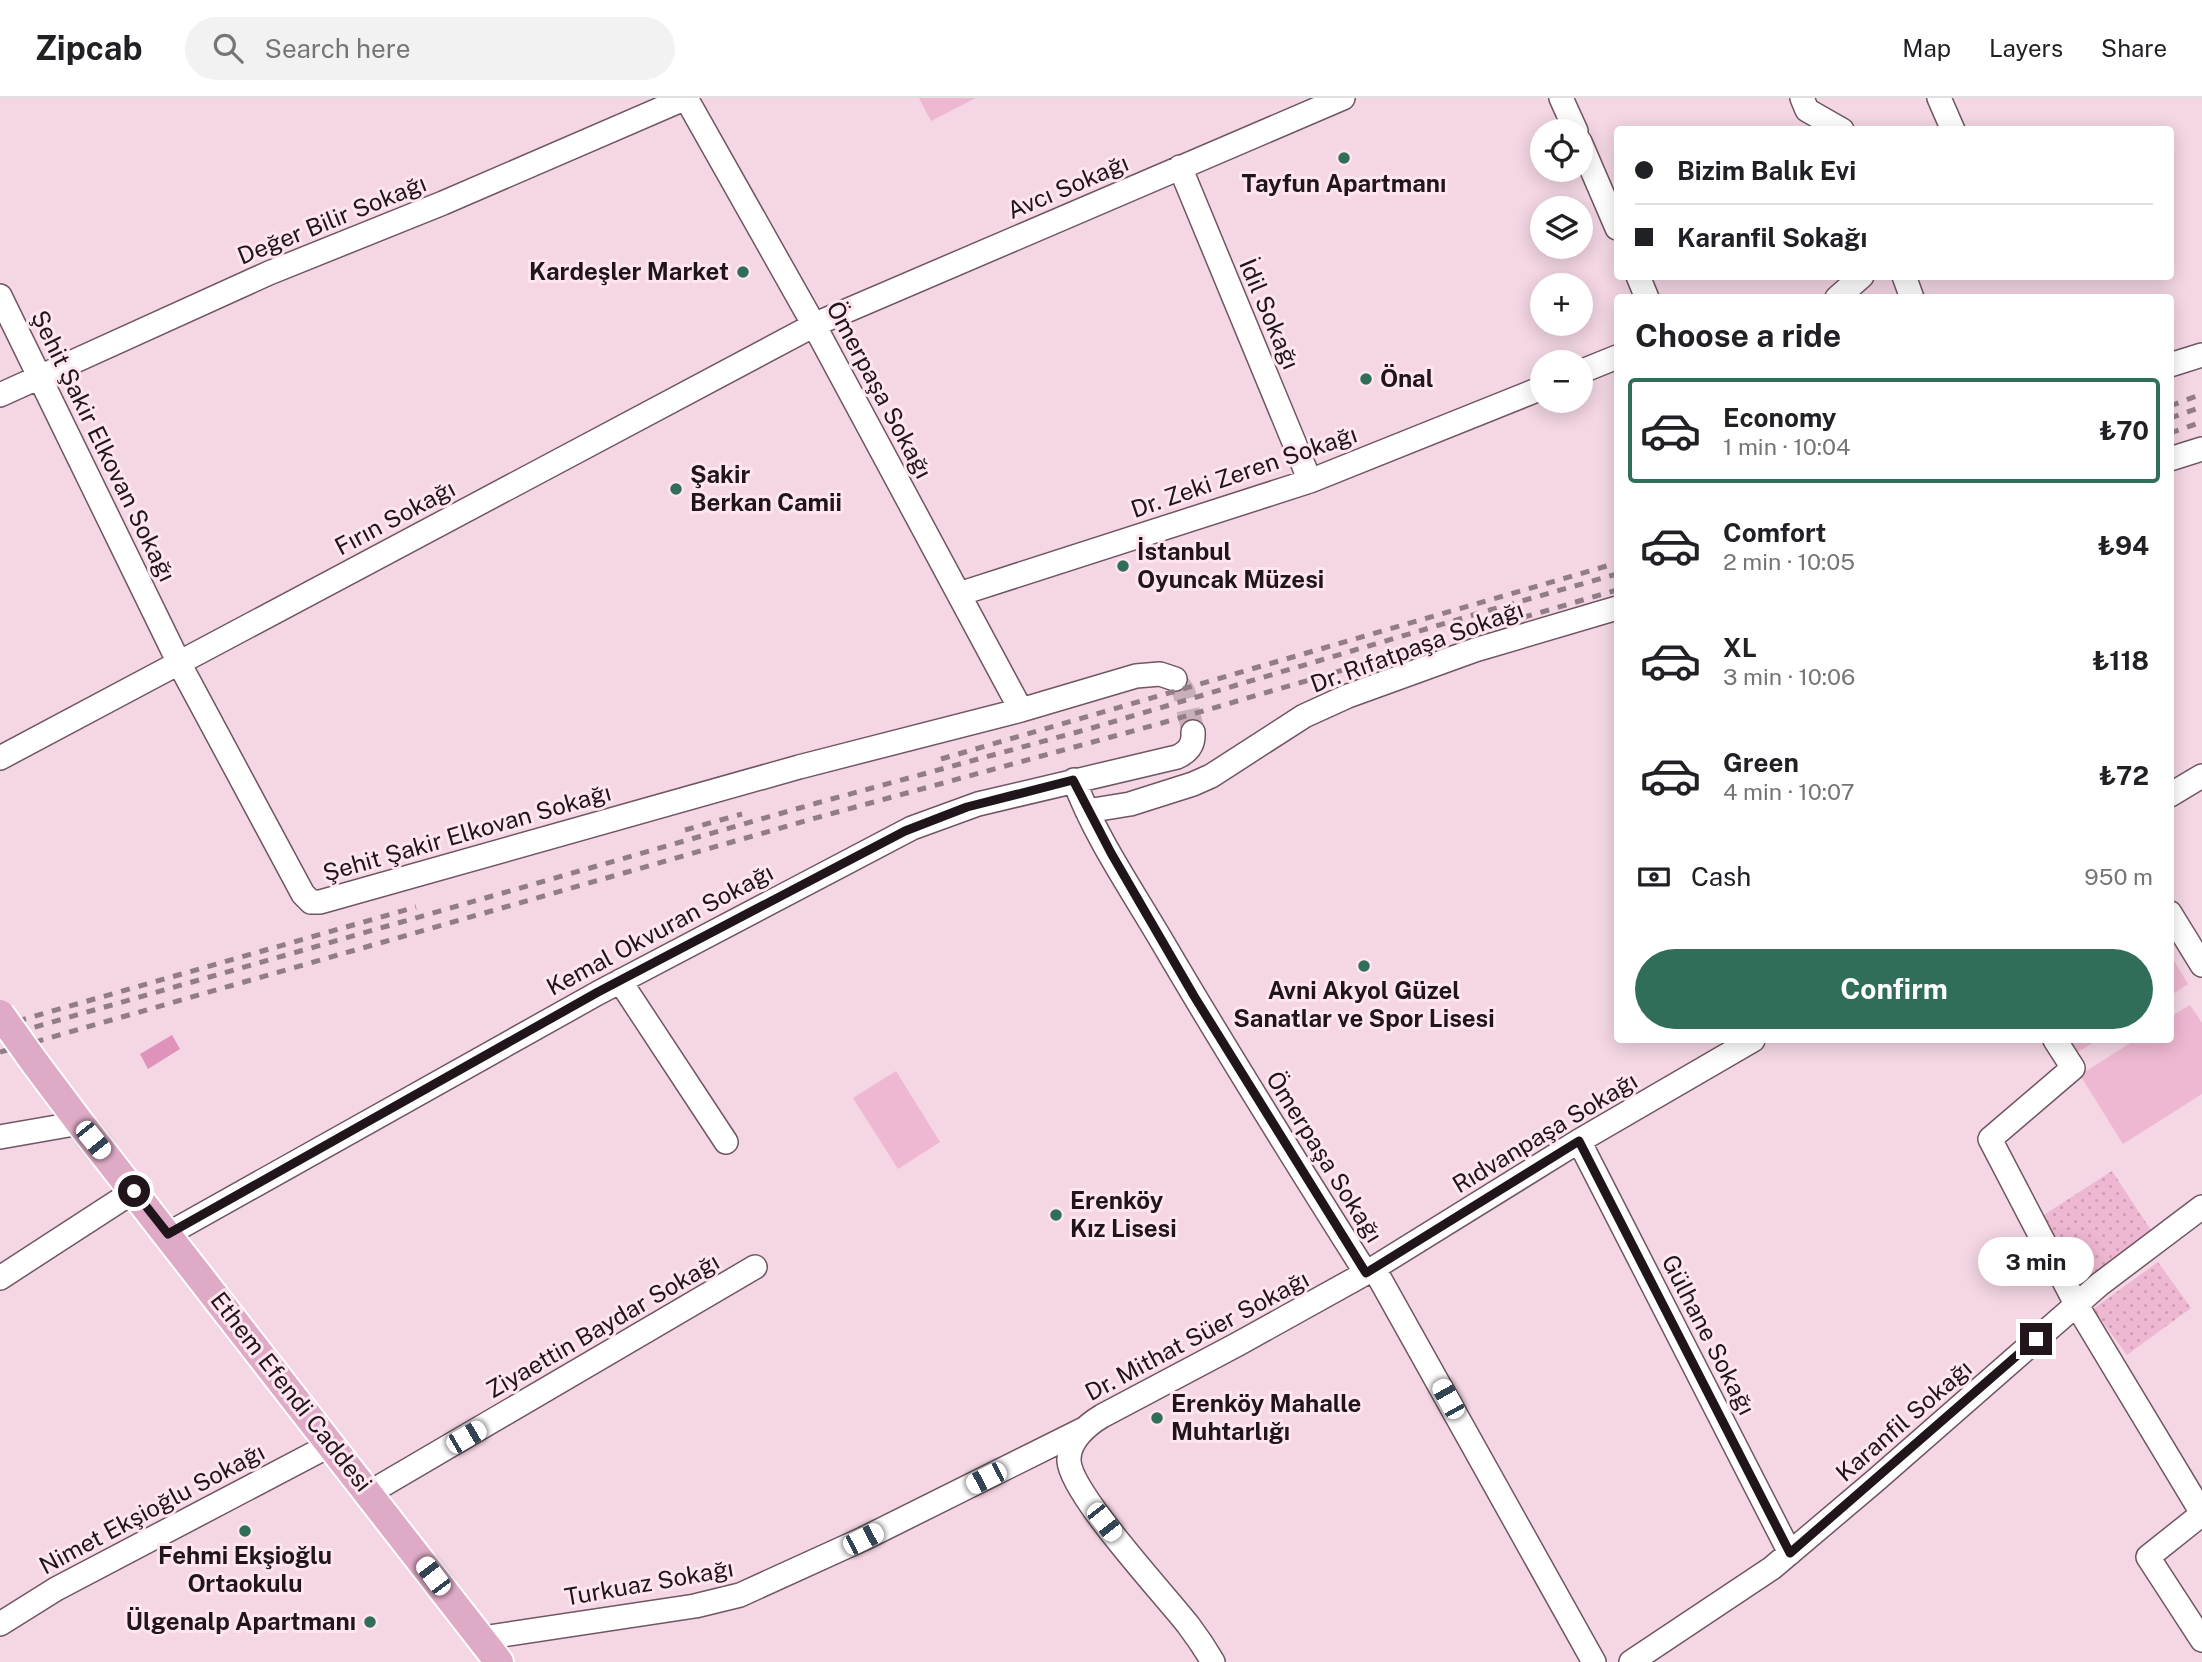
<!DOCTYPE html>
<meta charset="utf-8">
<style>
:root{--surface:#fff;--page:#f2f2f2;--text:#202124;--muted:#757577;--line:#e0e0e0;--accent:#316e59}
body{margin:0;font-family:"Public Sans",sans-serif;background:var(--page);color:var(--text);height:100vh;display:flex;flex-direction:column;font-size:26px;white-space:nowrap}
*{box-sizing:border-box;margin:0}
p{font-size:23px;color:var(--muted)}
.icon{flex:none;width:38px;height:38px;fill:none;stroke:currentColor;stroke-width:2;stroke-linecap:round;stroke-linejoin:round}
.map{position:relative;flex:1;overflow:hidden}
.panel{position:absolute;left:1614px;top:196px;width:560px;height:749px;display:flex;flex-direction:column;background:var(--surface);border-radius:7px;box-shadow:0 4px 18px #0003}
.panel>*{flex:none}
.guide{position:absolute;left:1614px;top:28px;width:560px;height:154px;border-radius:7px;box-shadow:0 4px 18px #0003;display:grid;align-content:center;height:154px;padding:0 21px;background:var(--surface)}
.buttons{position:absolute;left:1530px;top:21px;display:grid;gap:14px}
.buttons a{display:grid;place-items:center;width:63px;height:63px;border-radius:50%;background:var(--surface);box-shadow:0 4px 18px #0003;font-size:35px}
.end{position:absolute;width:32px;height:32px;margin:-16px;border:9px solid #1f151a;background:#fff;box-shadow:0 0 0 4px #fff}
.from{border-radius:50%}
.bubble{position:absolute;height:49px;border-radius:24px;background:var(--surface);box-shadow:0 4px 18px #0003;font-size:23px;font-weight:700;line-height:49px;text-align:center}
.car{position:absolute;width:21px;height:42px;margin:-21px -10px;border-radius:9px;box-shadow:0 0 5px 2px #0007;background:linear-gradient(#fff 24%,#345 0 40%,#fff 0 76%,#345 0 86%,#fff 0)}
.guide b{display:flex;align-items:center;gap:24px;height:66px;font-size:26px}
.guide b+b{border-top:2px solid var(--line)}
.guide i{width:18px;height:18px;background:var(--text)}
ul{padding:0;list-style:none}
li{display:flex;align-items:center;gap:21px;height:105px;margin:0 14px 10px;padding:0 7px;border:4px solid transparent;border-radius:7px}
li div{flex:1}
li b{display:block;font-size:26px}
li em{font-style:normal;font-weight:700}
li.current{border-color:var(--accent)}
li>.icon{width:63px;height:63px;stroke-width:1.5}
h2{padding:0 21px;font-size:32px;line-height:84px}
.pay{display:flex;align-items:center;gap:18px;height:77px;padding:0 21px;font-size:26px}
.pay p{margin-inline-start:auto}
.primary-button{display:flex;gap:14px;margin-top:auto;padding:14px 21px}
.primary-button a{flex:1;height:80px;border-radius:42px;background:var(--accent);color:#fff;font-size:28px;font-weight:700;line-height:80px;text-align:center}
header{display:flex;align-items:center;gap:42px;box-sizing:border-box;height:98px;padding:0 35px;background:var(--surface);border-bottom:2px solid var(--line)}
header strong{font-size:33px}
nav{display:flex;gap:38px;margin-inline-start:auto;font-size:24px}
.search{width:490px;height:63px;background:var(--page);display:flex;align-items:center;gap:18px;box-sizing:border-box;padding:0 24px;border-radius:38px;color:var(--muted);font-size:26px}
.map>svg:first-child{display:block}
.park{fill:url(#park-dots)}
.garden{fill:#efb8d2}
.water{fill:#e093ba}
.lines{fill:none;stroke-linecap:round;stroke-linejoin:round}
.minor-tunnel{stroke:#c9afbc;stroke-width:23;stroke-dasharray:23 11;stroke-linecap:butt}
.minor-casing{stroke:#705663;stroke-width:26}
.major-casing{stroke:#fff;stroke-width:32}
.minor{stroke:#fff;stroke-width:23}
.major{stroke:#dfaac6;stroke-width:28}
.rail{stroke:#927d87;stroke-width:5;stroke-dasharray:9 9;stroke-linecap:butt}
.major-bridge-casing{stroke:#fff;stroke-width:32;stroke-linecap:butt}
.major-bridge{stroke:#dfaac6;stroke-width:28}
.route{stroke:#1f151a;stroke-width:9}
.poi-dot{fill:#316e59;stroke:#fee5f0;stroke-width:2.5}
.labels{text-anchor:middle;stroke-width:6;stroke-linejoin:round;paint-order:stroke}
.poi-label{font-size:24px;font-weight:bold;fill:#1f151a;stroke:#fee5f0;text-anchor:start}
.street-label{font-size:24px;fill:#1f151a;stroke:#fee5f0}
</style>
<header>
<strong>Zipcab</strong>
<div class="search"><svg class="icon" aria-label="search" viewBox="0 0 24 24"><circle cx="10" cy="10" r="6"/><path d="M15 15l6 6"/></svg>Search here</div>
<nav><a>Map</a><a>Layers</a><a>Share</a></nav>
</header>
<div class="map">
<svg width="2202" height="1564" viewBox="0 0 2202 1564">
<defs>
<pattern id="park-dots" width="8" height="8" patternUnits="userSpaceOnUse" patternTransform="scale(1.75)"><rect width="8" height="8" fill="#efb8d2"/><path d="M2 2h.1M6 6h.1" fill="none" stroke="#cc9db4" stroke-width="1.8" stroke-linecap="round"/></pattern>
</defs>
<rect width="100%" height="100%" fill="#f4d6e4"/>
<path class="park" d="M2112,1073L2152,1134L2080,1189L2042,1118Z
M2158,1164L2191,1210L2127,1257L2093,1211Z"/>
<path class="garden" d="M919,0H976L931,23Z
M2170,856L2188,886L2170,898Z
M2190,907L2202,925V996L2123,1046L2080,977L2135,942H2170V919Z
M2068,942H2098L2076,955Z
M896,973L940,1044L898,1071L853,1000Z"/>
<path class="water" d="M172,937L180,951L148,971L140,956Z"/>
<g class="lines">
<path class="minor-tunnel" d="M1175,581L1184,594L1193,634"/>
<defs>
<path id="minor" d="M1561,0L1576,33
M1802,0L1807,12L1842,32
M1939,0L1953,32
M1580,44L1617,130
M1180,69L1310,383
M1638,178L1647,200
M1904,178L1912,200
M0,198L179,565L303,796L311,804H320L799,669L1021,612L1136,578L1160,576L1175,581
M1837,200L1862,178
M2170,267L2202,257
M1580,274L1617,259
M0,297L269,175L443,105L686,0L814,227L1021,612
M2170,361L2202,351
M959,496L1310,383L1542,290
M0,660L818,225L1343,0
M1074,682C1095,739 1132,792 1163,845C1228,956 1297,1066 1366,1175L1376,1174L1594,1564
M2170,697L2202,678
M1087,713L1130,706L1193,686L1211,678L1304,618L1348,598L1475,552L1617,510
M2170,815L2202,867
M620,883L726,1044
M2055,942L2073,970L1990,1041L2076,1206L2202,1415
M0,1039L80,1025
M1579,1043L1790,1455
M168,1136L598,895L912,730L978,706L1177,659C1188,654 1194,647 1193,634
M0,1180L134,1093
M369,1395L755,1169
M2202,1416L2148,1459L2202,1542
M0,1526L56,1491L332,1346
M482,1540L695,1508L740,1497L863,1441L1084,1331
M1213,1564C1206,1552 1198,1540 1189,1528C1165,1497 1071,1396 1069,1363C1068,1343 1087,1327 1102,1318L1238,1246L1366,1175L1579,1043L1753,942
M1631,1564L1772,1470L1876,1382L2100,1186L2202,1109"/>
<path id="major" d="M35,965L80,1025L499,1564"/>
</defs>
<use href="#minor" class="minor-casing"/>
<use href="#major" class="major-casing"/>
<use href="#minor" class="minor"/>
<use href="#major" class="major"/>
<path class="rail" d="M2170,308L2202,296
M2170,320L2202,309
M2170,335L2202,324
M941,661L1617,465
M685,732L742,716
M0,928L416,809
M0,939L817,705L1092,630L1490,512L1617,476
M0,954L812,721L1162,625L1617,492"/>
<defs>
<path id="major-bridge" d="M0,916L35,965"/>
</defs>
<use href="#major-bridge" class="major-bridge-casing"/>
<use href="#major-bridge" class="major-bridge"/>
</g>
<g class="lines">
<path class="route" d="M134,1093L168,1136L598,894L905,733L967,709L1073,682L1111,755L1194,898L1366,1175L1579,1043L1790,1455L2036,1241"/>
</g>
<g class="poi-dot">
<circle cx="1344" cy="60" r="7"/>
<circle cx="743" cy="174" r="7"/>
<circle cx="1366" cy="281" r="7"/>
<circle cx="676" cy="391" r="7"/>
<circle cx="1123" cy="468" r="7"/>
<circle cx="1364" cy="868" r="7"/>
<circle cx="1056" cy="1117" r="7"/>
<circle cx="1157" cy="1320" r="7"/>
<circle cx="245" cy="1433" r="7"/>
<circle cx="370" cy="1524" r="7"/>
</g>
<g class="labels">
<g class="poi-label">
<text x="1344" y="94" text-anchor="middle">Tayfun Apartmanı</text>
<text x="729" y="182" text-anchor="end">Kardeşler Market</text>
<text x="1380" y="289">Önal</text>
<text x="690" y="385">Şakir<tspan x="690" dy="28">Berkan Camii</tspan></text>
<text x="1137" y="462">İstanbul<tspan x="1137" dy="28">Oyuncak Müzesi</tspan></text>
<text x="1364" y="901" text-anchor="middle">Avni Akyol Güzel<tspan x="1364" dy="28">Sanatlar ve Spor Lisesi</tspan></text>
<text x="1070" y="1111">Erenköy<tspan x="1070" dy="28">Kız Lisesi</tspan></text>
<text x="1171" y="1314">Erenköy Mahalle<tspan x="1171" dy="28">Muhtarlığı</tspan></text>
<text x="245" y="1466" text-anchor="middle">Fehmi Ekşioğlu<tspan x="245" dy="28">Ortaokulu</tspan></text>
<text x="356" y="1532" text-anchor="end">Ülgenalp Apartmanı</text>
</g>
<g class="street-label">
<text transform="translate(1068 89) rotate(-23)" y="8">Avcı Sokağı</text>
<text transform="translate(332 122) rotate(-22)" y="8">Değer Bilir Sokağı</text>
<text transform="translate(1269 216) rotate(67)" y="8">İdil Sokağı</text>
<text transform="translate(879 292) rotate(62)" y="8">Ömerpaşa Sokağı</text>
<text transform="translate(103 348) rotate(64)" y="8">Şehit Şakir Elkovan Sokağı</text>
<text transform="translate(1244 374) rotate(-19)" y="8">Dr. Zeki Zeren Sokağı</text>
<text transform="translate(395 420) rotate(-28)" y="8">Fırın Sokağı</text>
<text transform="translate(1417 549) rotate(-20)" y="8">Dr. Rıfatpaşa Sokağı</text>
<text transform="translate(467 735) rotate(-16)" y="8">Şehit Şakir Elkovan Sokağı</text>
<text transform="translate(660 832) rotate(-28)" y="8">Kemal Okvuran Sokağı</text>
<text transform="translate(1545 1035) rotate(-31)" y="8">Rıdvanpaşa Sokağı</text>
<text transform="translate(1324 1059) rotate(58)" y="8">Ömerpaşa Sokağı</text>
<text transform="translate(603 1228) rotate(-30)" y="8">Ziyaettin Baydar Sokağı</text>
<text transform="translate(1708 1237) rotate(63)" y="8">Gülhane Sokağı</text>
<text transform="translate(1197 1238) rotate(-28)" y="8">Dr. Mithat Süer Sokağı</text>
<text transform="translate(291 1294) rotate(52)" y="8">Ethem Efendi Caddesi</text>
<text transform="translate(1904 1323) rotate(-41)" y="8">Karanfil Sokağı</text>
<text transform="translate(152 1411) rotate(-28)" y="8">Nimet Ekşioğlu Sokağı</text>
<text transform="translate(649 1485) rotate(-10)" y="8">Turkuaz Sokağı</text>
</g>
</g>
</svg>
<div class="buttons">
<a><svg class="icon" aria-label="locate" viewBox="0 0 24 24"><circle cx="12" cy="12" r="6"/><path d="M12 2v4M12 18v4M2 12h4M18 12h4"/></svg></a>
<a><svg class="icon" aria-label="layers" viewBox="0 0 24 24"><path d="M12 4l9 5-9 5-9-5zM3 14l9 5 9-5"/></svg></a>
<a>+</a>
<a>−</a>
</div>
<i class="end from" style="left:134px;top:1093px"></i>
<i class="end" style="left:2036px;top:1241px"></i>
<div class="bubble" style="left:1978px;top:1139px;width:116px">3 min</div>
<i class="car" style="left:93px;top:1042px;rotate:141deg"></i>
<i class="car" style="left:1448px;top:1301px;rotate:331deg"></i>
<i class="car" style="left:466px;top:1339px;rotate:60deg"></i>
<i class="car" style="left:986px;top:1380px;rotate:243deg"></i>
<i class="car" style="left:1104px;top:1424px;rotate:142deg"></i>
<i class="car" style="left:863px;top:1441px;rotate:63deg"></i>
<i class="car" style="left:433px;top:1478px;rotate:323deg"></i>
<div class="guide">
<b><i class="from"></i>Bizim Balık Evi</b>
<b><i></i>Karanfil Sokağı</b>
</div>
<section class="panel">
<h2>Choose a ride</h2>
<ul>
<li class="current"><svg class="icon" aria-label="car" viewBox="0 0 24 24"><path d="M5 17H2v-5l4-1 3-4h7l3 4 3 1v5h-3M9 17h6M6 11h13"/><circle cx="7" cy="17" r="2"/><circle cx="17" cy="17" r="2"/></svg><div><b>Economy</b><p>1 min · 10:04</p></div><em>₺70</em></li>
<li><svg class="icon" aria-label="car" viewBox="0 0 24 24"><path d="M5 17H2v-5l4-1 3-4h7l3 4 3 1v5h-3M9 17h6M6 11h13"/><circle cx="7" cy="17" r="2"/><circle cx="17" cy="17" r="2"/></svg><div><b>Comfort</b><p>2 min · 10:05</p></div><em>₺94</em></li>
<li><svg class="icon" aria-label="car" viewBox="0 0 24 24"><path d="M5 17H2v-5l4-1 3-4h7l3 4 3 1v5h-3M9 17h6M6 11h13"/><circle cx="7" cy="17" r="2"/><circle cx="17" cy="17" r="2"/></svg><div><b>XL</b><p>3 min · 10:06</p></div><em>₺118</em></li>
<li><svg class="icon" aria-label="car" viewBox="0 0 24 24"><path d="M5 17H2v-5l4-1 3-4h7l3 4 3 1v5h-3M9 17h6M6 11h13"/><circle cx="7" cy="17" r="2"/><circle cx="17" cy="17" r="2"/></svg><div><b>Green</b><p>4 min · 10:07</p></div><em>₺72</em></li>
</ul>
<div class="pay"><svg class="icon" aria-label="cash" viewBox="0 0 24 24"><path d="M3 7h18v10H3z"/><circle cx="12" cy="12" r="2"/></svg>Cash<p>950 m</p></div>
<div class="primary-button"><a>Confirm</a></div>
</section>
</div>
